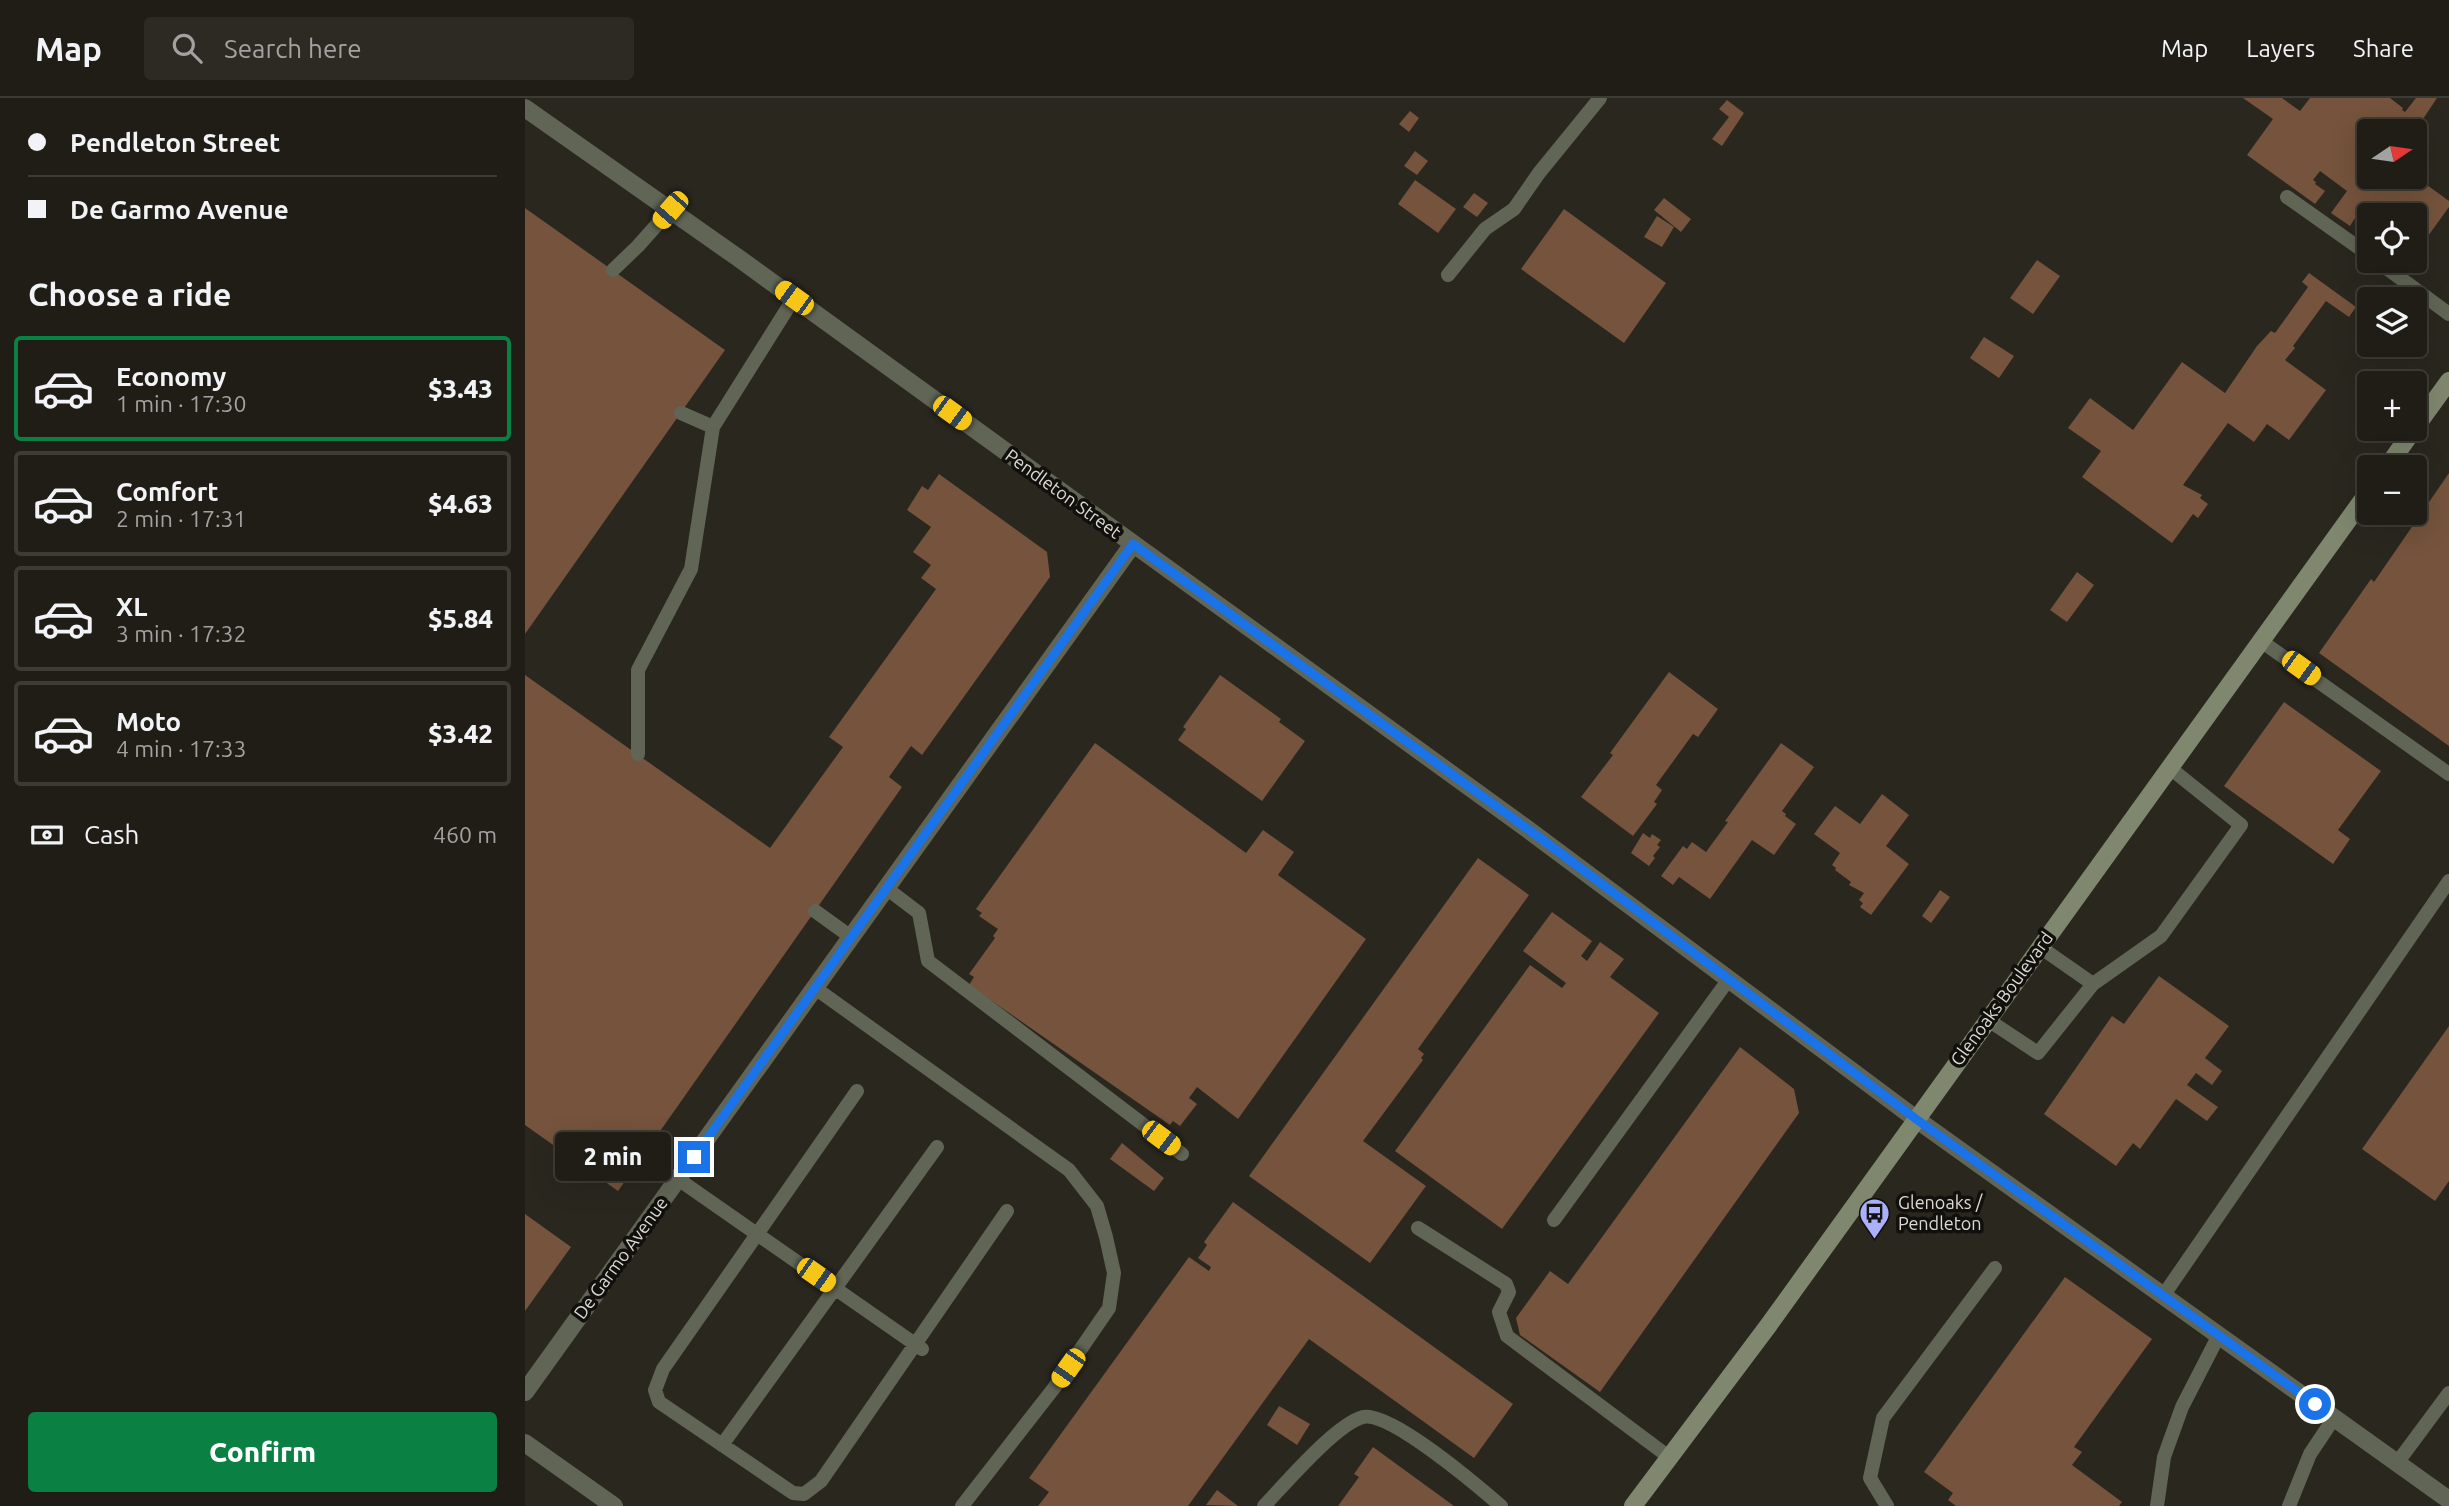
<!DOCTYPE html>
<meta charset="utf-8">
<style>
:root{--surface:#201d17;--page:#2d2a24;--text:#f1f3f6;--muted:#a2a2a1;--line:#3d3b36;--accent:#0b8043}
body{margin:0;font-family:Ubuntu,sans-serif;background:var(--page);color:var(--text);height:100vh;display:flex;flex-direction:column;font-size:26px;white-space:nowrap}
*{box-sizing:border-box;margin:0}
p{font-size:23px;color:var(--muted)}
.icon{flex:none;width:38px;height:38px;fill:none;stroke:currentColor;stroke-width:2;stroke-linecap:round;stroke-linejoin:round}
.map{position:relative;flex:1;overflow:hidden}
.drawer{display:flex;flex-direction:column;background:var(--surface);width:525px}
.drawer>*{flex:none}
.guide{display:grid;align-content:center;height:154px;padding:0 28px;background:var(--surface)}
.needle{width:46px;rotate:77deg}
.tools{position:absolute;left:1832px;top:21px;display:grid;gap:14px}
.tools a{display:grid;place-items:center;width:70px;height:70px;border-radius:7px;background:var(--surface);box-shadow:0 7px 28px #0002,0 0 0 2px var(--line);font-size:35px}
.end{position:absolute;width:32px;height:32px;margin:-16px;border:9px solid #1a73e8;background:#fff;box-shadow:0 0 0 4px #fff}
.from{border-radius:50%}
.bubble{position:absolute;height:49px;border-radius:7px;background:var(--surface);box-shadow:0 7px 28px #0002,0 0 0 2px var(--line);font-size:23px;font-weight:800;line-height:49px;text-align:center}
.car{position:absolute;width:21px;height:42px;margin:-21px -10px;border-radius:9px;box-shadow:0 0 5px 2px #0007;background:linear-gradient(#f5c518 24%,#345 0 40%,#f5c518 0 76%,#345 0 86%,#f5c518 0)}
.guide b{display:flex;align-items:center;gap:24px;height:66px;font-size:26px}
.guide b+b{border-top:2px solid var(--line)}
.guide i{width:18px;height:18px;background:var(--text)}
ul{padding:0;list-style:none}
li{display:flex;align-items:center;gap:21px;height:105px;margin:0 14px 10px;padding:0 14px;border:4px solid var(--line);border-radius:7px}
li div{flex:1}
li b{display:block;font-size:26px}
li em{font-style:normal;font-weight:800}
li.active{border-color:var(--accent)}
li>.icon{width:63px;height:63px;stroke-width:1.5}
h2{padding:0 28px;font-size:32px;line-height:84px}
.pay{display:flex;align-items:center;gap:18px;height:77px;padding:0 28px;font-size:26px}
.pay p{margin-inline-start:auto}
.primary-button{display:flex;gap:14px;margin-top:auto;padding:14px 28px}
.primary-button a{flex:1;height:80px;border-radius:7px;background:var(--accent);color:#fff;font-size:28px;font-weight:800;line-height:80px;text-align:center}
header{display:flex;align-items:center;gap:42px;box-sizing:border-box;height:98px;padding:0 35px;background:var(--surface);border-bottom:2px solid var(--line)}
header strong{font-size:33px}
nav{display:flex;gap:38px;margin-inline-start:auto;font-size:24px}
.search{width:490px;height:63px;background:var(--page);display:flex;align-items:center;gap:18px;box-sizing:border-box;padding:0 24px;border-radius:7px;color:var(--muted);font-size:26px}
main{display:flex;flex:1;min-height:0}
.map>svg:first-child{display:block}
.building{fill:#75533c}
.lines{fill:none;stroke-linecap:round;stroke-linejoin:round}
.service{stroke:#606555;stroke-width:14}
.minor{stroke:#606555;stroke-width:18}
.secondary{stroke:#7f886e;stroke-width:18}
.route{stroke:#1a73e8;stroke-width:9}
.labels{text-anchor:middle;stroke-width:7;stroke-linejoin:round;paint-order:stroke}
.street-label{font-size:18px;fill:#dcdad5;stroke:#11100c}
.poi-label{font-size:18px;fill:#dcdad5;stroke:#11100c;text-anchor:start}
</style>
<header>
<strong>Map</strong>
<div class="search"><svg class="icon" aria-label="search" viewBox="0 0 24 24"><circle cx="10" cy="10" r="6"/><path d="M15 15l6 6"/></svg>Search here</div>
<nav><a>Map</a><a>Layers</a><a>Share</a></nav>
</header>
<main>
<section class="drawer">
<div class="guide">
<b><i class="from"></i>Pendleton Street</b>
<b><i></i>De Garmo Avenue</b>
</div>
<h2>Choose a ride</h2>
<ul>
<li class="active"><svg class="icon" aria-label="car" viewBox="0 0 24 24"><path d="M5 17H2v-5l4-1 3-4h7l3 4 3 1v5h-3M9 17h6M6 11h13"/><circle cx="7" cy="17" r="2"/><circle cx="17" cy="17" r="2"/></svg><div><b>Economy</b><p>1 min · 17:30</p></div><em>$3.43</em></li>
<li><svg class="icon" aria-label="car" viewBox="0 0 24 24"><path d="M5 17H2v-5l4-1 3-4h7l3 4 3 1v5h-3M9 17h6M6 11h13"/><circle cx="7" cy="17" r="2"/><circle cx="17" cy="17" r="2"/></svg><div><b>Comfort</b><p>2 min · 17:31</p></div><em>$4.63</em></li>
<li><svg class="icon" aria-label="car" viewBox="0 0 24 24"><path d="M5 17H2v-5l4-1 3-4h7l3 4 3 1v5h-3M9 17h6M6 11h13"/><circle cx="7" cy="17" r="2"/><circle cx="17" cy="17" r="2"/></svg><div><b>XL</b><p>3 min · 17:32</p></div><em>$5.84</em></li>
<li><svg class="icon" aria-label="car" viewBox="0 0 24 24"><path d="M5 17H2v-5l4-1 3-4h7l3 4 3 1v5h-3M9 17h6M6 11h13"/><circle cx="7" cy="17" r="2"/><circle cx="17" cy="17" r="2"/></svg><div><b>Moto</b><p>4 min · 17:33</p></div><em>$3.42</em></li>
</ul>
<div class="pay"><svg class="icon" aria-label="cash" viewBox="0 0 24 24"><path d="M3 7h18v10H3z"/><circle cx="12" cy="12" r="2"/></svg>Cash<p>460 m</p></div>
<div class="primary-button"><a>Confirm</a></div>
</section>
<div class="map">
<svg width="1924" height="1408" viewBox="0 0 1924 1408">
<rect width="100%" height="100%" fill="#2a271f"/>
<path class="building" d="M1718,0H1757L1775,13L1785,0H1865L1878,10L1877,12L1880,14L1891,0H1912L1890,33H1844V79H1891L1924,103V109L1890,156V117H1844V130L1830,120L1825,128L1806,115L1822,93L1795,73L1788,82L1791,84L1790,86L1800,93L1790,106L1722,57L1748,21Z
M1202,2L1219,15L1197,48L1187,41L1204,19L1194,11Z
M885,13L894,20L884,34L874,26Z
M890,53L903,63L892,77L879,68Z
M890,82L931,111L913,135L873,106Z
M949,95L963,105L952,119L938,109Z
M1139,100L1166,121L1156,134L1129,112Z
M0,110L200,252L0,536Z
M1039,111L1141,185L1099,245L996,171Z
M1132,118L1149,129L1137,149L1119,139Z
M1512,162L1535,178L1508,216L1485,200Z
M1784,175L1831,209L1824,219L1801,203L1768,248L1770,250L1760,262L1801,292L1764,342L1742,326L1729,344L1703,325L1658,387L1677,397L1675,400L1683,406L1673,420L1668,416L1647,445L1557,379L1576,353L1543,330L1565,300L1608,332L1657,264L1700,295L1732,248L1746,233L1750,235L1783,189L1777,184Z
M1459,239L1489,258L1474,280L1445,260Z
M1924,375V648L1794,555L1846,481L1849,484Z
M414,376L522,454L525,479L397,657L386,648L364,679L377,689L93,1093L0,1027V577L245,750L318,649L304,639L411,491L396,480L406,467L388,454L406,429L382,412L397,388L403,392Z
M1552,474L1569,487L1542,524L1525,512Z
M1144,574L1193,611L1173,639L1168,636L1131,687L1137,692L1129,704L1132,706L1108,738L1056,699L1088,657L1085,655Z
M695,577L756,621L754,624L780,643L737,703L653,642L661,631L658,629Z
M1759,604L1856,673L1813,732L1825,741L1808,766L1699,688Z
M570,645L721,755L738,732L769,754L753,777L841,841L713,1021L672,989L664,1000L672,1006L655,1028L648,1023L645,1027L444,887L449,879L444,876L470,840L468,838L473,831L454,818L457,815L451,811Z
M1256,645L1289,669L1257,713L1261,716L1260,718L1271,726L1249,757L1227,742L1185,801L1154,779L1148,787L1136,778L1158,748L1162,751L1167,744L1181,754L1203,724L1200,723Z
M1357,696L1384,717L1361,748L1384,766L1346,817L1335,809L1338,805L1334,802L1339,795L1324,787L1326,784L1310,772L1311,770L1307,767L1315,755L1289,736L1310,708L1335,726Z
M1118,735L1125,740L1127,736L1136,742L1132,747L1135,749L1128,758L1130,760L1124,768L1106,755Z
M953,760L1004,797L893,951L899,956L896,960L898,962L838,1043L901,1088L845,1165L724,1078Z
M1415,792L1425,799L1406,825L1397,818Z
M1027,814L1067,843L1056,858L1062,863L1075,844L1099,861L1085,879L1134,915L977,1131L870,1053L1005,867L1037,890L1041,885L998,853Z
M1634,878L1704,928L1680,960L1697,973L1687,987L1671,975L1662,987L1693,1009L1682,1023L1651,1001L1615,1051L1608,1045L1591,1068L1519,1016L1587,918L1599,926Z
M1924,928V1083L1910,1103L1837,1051Z
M1215,949L1269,991L1274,1015L1075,1294L995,1237L991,1220L1025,1173L1043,1186Z
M597,1045L639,1080L629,1093L585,1061Z
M708,1104L988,1306L949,1360L784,1241L663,1408H513L524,1394L504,1380L664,1159L684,1173L686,1169L673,1160L682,1147L679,1144Z
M0,1116L46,1149L0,1213Z
M1540,1179L1627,1241L1549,1349L1557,1354L1547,1367L1597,1404L1594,1408H1431L1423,1402L1428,1395L1399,1374Z
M754,1308L785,1326L772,1347L742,1327Z
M848,1349L929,1408H813L834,1379L829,1376Z
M692,1392L713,1408L681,1407Z"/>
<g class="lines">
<path class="service" d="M1762,99L1844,157
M1852,163L1924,216
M88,172L113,148L145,112
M923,177L960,131L989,111L1014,75L1075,0
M156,315L188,329
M1736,543L1924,676
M113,656V572L166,471L188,329L269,200
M361,790L394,815L403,863L657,1056
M290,813L326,839
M1568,886L1636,838L1716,727L1645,670
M290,890L544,1072L572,1108L581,1139L589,1175L584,1210L529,1290L437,1408
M1463,922L1513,955L1568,886L1515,849
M332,993L138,1271L130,1292L134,1304L268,1395L279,1396L296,1383L482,1113
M153,1081L397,1251
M1029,1122L1204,881
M893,1130L981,1186L984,1194L974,1214L982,1238L1144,1359
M1638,1198L1924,783
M197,1347L412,1049
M1872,1365L1924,1295
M739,1408C760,1386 811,1326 838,1319C865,1313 954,1389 976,1408
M1362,1408L1345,1380L1358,1320L1470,1170
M1632,1408L1639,1359L1657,1309L1694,1237
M1764,1408L1785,1356L1809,1320"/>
<path class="minor" d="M0,10L212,159L1001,730L1391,1021L1924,1402
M0,1294L608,446
M0,1345L89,1408"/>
<path class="secondary" d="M1890,330L1924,283
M1862,369L1889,331
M1108,1408L1243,1228L1844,393"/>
</g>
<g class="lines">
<path class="route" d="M169,1059L608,446L1018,742L1391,1021L1790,1306"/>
</g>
<defs>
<symbol id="bus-pin" viewBox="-11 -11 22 30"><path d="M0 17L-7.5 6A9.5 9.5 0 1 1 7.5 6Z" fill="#aab0fb" stroke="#11100c"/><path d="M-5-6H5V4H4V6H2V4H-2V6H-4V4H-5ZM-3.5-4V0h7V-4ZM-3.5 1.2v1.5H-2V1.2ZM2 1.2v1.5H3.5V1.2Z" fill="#111"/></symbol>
</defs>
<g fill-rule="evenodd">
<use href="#bus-pin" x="1332" y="1098" width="35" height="47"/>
</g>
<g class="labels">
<g class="street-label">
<text transform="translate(538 396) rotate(36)" y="6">Pendleton Street</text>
<text transform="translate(1477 901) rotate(-54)" y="6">Glenoaks Boulevard</text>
<text transform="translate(96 1160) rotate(-54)" y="6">De Garmo Avenue</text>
</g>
<g class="poi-label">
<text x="1373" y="1111">Glenoaks /<tspan x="1373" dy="21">Pendleton</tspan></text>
</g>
</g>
</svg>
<div class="tools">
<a><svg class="needle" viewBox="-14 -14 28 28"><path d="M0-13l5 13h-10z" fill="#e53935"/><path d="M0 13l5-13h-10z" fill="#a2a2a1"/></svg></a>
<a><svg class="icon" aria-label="locate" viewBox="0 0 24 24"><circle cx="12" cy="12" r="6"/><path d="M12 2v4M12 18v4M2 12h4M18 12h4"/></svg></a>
<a><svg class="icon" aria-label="layers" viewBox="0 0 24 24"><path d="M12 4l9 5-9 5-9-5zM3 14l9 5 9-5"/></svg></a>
<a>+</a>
<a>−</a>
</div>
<i class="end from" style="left:1790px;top:1306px"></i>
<i class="end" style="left:169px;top:1059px"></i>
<div class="bubble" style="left:30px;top:1034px;width:116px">2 min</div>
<i class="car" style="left:145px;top:112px;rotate:221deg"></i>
<i class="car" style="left:269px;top:200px;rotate:306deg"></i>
<i class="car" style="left:427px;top:315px;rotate:126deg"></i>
<i class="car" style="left:1776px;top:570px;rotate:126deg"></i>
<i class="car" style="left:636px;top:1040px;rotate:127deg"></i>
<i class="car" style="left:291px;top:1177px;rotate:125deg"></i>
<i class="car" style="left:543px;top:1270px;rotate:215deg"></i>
</div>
</main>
